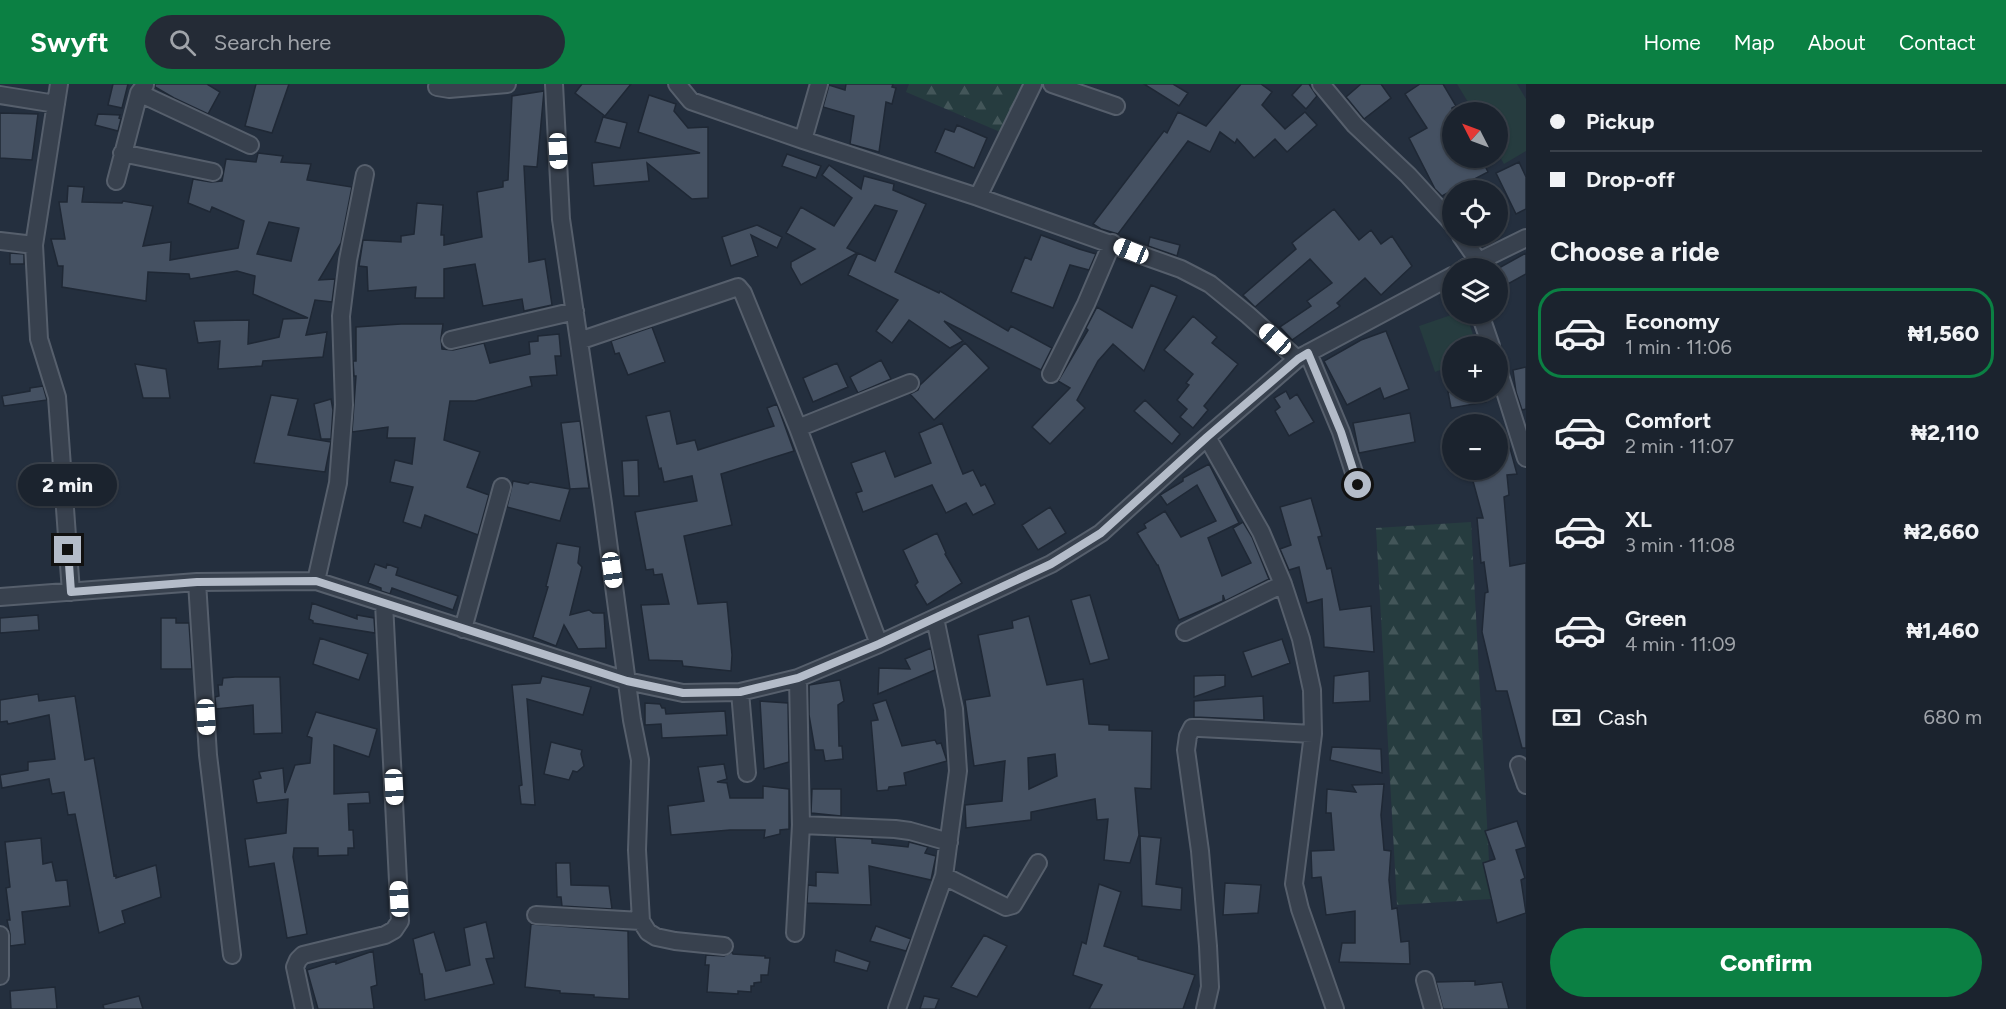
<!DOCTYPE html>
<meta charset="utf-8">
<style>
:root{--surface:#1b232e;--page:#242b36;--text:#f1f3f6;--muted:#a0a4aa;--line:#39404a;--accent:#0b8043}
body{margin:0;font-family:Figtree,sans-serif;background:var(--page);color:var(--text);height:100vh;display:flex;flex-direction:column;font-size:22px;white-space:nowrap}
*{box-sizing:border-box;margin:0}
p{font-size:20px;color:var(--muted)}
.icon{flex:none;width:33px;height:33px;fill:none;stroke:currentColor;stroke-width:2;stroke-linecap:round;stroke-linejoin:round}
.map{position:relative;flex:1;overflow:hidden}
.sheet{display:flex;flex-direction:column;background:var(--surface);width:480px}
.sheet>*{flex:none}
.hud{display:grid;align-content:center;height:132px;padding:0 24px;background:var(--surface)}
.needle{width:39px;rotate:312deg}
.buttons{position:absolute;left:1442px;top:18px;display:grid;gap:12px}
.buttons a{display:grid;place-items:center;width:66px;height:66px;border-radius:50%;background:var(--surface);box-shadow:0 2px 4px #0004,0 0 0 2px var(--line);font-size:30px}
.end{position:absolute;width:27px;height:27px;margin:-14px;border:8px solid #b4bcc9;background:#111;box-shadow:0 0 0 3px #111}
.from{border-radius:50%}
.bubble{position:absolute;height:42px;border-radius:21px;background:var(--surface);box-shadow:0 2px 4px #0004,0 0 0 2px var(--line);font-size:20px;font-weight:800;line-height:42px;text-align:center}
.car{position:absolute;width:18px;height:36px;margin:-18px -9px;border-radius:8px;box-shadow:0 0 4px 2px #0007;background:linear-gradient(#fff 24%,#345 0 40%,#fff 0 76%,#345 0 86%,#fff 0)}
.hud b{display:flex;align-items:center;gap:21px;height:57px;font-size:22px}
.hud b+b{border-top:2px solid var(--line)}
.hud i{width:15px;height:15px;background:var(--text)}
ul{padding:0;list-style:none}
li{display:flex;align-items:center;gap:18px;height:90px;margin:0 12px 9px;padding:0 12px;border:3px solid transparent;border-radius:24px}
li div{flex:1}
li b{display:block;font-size:22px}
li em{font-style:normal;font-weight:800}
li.selected{border-color:var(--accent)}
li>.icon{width:54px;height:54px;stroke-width:1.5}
h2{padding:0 24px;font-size:27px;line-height:72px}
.pay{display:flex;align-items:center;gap:15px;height:66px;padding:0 24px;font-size:22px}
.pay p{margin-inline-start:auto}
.primary-button{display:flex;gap:12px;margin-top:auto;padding:12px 24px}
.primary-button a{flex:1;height:69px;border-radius:36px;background:var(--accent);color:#fff;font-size:24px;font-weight:800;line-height:69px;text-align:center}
header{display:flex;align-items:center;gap:36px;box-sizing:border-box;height:84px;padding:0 30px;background:var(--accent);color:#fff}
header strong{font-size:28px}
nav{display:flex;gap:33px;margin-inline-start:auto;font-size:21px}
.search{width:420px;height:54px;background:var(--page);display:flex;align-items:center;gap:15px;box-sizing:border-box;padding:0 21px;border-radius:33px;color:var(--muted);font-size:22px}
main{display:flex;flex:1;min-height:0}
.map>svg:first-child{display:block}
.green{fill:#263c3f}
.forest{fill:url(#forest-firs)}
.building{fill:#455162;stroke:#1f2835;stroke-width:1.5;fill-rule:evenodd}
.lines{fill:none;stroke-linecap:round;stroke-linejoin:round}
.minor-casing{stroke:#565f6c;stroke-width:20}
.minor{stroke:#38414e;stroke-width:16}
.route{stroke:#b4bcc9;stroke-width:8}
</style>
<header>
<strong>Swyft</strong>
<div class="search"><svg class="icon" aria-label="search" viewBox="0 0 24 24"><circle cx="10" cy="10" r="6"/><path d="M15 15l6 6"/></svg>Search here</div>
<nav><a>Home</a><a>Map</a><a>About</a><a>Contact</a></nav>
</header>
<main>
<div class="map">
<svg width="1526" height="925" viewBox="0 0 1526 925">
<defs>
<pattern id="forest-firs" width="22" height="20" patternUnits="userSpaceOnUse" patternTransform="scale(1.5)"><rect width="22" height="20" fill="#263c3f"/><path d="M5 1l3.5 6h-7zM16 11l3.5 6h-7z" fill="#435659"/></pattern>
</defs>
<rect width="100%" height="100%" fill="#242f3e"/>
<path class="green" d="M1457,0H1517L1526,15V67L1504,80L1497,68V28H1474Z
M1454,230H1466L1477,262H1452V282L1435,288L1419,242Z"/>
<path class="forest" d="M909,0H1019L1025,2L1005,50L906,8Z
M1471,438L1491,815L1397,821L1376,444Z"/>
<path class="building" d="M113,0H128L122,24L108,21Z
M155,0H207L220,8L208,30L174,14L155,3Z
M256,0H289L272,49L245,42Z
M582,0H631L605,32L575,9Z
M846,0H893L892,3L896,4L892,20L886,18L879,68L850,60L854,32L823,23L829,1L845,6Z
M1144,0H1173L1188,9L1179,22Z
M1241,0H1261L1272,8L1262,21L1285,45L1305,28L1317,41L1287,68L1275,55L1254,74L1237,55L1235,59L1220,48L1210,68L1188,57L1118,150L1101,145L1093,140L1164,47L1167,49L1178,28L1206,42Z
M1302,0H1309L1317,12L1306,25L1292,11Z
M1361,0H1381L1391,14L1364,35L1346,13Z
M1420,0H1443L1456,22L1452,24V74H1481L1488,88L1442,112L1435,105L1409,54L1427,44L1405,10Z
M544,7L537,83L524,82L529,178L545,175L552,221L524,227L522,215L483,222L475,180L444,185V214H415L416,203L368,207L367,183L359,182L363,156L401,158V152L414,150L417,119L443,121L441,151H444V161L482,153L477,108L503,103V97L508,96L512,12Z
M649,11L676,20L674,27L688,44L708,43V114L692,115L647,79L649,97L594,102L592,79L700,69L638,48Z
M0,29L38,30L32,76L0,74Z
M98,30L120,31L119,34L121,35L118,47L95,41Z
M603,33L627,39L620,64L595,58Z
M957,41L987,54L974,84L935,68L945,45L954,48Z
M258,69L283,72L281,78L311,80L307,96L352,103L341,159L319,196L335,195L332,218L315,216L306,251L327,248L323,273L263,277L262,282L218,285L220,257L198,259L194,237L249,236L248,260L279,253L283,235L308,234L253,210L255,192L237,187L190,195L189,190L148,188L146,217L62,203L63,182H58L51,155H65L59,118H67L68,102L84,103L82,118L122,119L123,117L153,122L143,162L171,158L170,176L238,164L244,137L212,123L210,128L188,119L193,95L211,98L222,97L226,75L256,78ZM269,138L299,144L291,177L257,170Z
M787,70L821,82L816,94L782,82Z
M1519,78L1526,93V125L1516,130L1496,89Z
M829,81L861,105L864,92L894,100L893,106L926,120L895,188L939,209L940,207L1008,247L1011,242L1052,264L1041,286L944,237L963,257L950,264L909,236L892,259L876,247L898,216L848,191L858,169L875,177L897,127L875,121L847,164L857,169L801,201L791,183V178L815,165L786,149L801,123L834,142L852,114L822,91Z
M1334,125L1359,156L1371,146L1381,160L1392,152L1412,182L1381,211L1365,194L1337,219L1340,222L1292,256L1280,243L1311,222L1307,217L1332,199L1310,175L1255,223L1243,211L1296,165L1292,159Z
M757,141L782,153L777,164L751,151L758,172L731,182L722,153Z
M1041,151L1079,165L1096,170L1089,186L1070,181L1053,224L1011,208L1025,173L1031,176Z
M1150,153L1180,161L1177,172L1148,162Z
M10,169L24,170V180H10Z
M1526,169V190L1497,206V185Z
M1151,201L1177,212L1144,287L1113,260L1098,277L1077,316L1085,324L1050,360L1032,343L1070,304L1058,297L1088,246L1086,244L1097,223L1132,244Z
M1193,232L1217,253L1212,259L1238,280L1204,322L1208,326L1193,344L1180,333L1187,325L1177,316L1189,301L1186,299L1193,290L1164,266Z
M401,240H443L441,254L442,265L453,266L484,259L490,279L530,270L529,258L538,257V252L559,250L561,272H555L557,291L530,293L532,302L475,317H450L444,356L480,368L467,403L489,411L478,451L425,431L421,444L403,438L413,403L390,398L395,376L412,380L415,354H387L388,343L352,348L356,292H354L353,277H356V243Z
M652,243L665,278L628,291L619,269L615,270L611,257Z
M1386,247L1409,305L1384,315L1380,304L1347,321L1324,277L1361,256Z
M965,259L989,284L934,336L910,310L918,306L920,301Z
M881,276L891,295L858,309L850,293Z
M837,279L848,303L813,318L803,294Z
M135,280L166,285L170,314H143Z
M1526,283V325L1522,326L1516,308L1513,286Z
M43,302L47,316L4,322L2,312L30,307V304Z
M1286,307L1290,315L1297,310L1314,338L1289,352L1275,327L1280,323L1274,314Z
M1448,308H1485L1486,318L1451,324Z
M271,311L298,315L288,351L331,358L325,388L254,379Z
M331,315L333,326L331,355H321L314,320Z
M1145,316L1180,350L1172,360L1134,327Z
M777,320L794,367L721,390L732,441L684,452L698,520L727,518L732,571L731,587L683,582L682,577L649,576L641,521L669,520L662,490L654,491L653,485L646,486L635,428L697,417L692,392L664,398L661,384L659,385L646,332L670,327L677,360L695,356L698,366L774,342L767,324Z
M1410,329L1415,358L1359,369L1353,339Z
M580,337L589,404L570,405L560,437L507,423L513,397L528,400L530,398L570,405L561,339Z
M942,339L963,390L973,386L981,402L985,400L995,420L973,431L966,419L946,429L932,401L863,428L856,409L862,407L851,379L885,367L895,393L931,379L919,349Z
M1510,364L1517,390L1507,391L1509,411L1504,413L1510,482L1526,479V664H1522L1507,607H1496L1482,548L1485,509L1488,508L1484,478L1481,479L1477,434H1483L1470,386H1497V365Z
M638,376L639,412H624L622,377Z
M1209,380L1239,439L1208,454L1222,492L1251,479L1233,444L1243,438L1252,453L1269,495L1225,517L1223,511V517L1179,536L1158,481H1157L1137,449L1146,444L1144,440L1165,427L1181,453L1216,437L1197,401L1167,421L1160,411L1183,397V394Z
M1311,414L1322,452L1318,453L1327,485L1331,484L1340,526L1371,522L1374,568L1324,563L1322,515L1307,519L1299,483L1289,486L1280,465L1291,461L1280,423Z
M1050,423L1066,449L1038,466L1022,441Z
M937,449L946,469L945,470L962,499L927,521L915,501L918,498L903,466Z
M557,459L580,463L578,479L582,483L570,531L589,526L593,529H604L606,564L578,565L564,541L556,562L533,553L548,503L546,502Z
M375,480L386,484L387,480L398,484L396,491L458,512L453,526L392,504L390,510L381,507V504L368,499Z
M1090,511L1109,575L1090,580L1071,516Z
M312,519L357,535V531L374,534L375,549L313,539V537L309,535Z
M38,531L39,546L0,549V534Z
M1029,532L1047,601L1083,595L1089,640L1109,641V646L1152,647L1151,705L1135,704L1139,751L1130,779L1104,776L1108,735L1097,736L1095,715L1031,728V736L966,744L965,721L1002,717L1005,677L974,682L965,616L990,612L978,551L1013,544L1012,537ZM1055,670L1057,692L1029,705L1028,674Z
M161,534H176V539H189L192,585H161Z
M320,554L368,570L359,596L313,580Z
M1282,555L1290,579L1252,593L1243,568Z
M931,564L935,586L878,610L879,584L910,585L905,575Z
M1369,587L1370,617L1333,619L1334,592Z
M1225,591V602L1194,613V592Z
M542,592L591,603L583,631L527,615L535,721L521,720L519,702L522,701L512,601L540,599Z
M235,593H280L282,649L254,650L253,621L216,625L215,613L219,612L218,601H222L223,594Z
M840,596L844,617L838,621L839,662H842L843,675L825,677L823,666H815L809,631V601Z
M38,610L39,617L75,612L85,676L94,674L114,792L116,791V794L156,781L161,813L122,827L125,839L99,849L75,730L68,731L64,708L52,710L49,695L2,704L0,691L28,686V678L55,675L49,631L8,640L7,637L0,638V616Z
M1263,612L1264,636L1194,633V617Z
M886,616L902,662L935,656L937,660L941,659L947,677L904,689L906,701L889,703L888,706L877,707L871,637L878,636L873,620Z
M760,617L788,619L789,678L764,685Z
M645,619L660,620L662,624H665L666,630L725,627L727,651L662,654L661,640L645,641Z
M316,628L377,645L369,673L334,661V710L369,708L370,719L348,720L349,744V746H353L354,764H348V771L318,772V764H294L293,773L307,850L287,854L274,779L249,783L245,755L286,749L288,715L257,719L253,696L261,694L259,688L283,684L285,709L295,681L310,679L312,654L307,652Z
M551,658L582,666L581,670L584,682L577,688L573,687L569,696L544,690Z
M1332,663L1381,665L1382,689L1330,676Z
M724,680L727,695L717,698L727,699L730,714H763V702L789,705V745L780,746V750L764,754L765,746H730L671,751L668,722L704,717L698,683Z
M1384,700L1381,731L1384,766L1391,767L1389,796L1392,825L1397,824L1401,858L1409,857L1410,880L1339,878L1342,859H1355V827L1326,831L1321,793L1312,794L1311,767L1334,766L1331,729H1326L1327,705L1356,708L1352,701Z
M812,705H841V732L811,729Z
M1517,737L1526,763L1516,766L1525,794L1521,796L1526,829L1497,839L1483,779L1495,775L1485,747Z
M1140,752L1161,754L1156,800L1182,804L1181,826L1142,822Z
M835,753L872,755V759L908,763L909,758L928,763L925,769L936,772L931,796L869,782L871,821L807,819L808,801L816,802V788L838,789Z
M41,754L43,780L52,778L56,797L67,796L70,822L22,828L25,860L10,862V850L7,836H10L6,804L10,803L5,758Z
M556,779H570L571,801L609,802L612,825L562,822L561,813H557Z
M1225,799L1261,801L1258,829L1223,831Z
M1099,800L1121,808L1104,862L1138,873V875L1195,891L1183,925H1089L1102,901L1073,891L1082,858L1086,860Z
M486,838L494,874L486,875L494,900L425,916L422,890H420L413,855L434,848L446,887L470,881L464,844Z
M531,840L628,847L629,915L594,913V911L560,909V907L525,903Z
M876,842L911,855L906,867L870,857Z
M984,851L1007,862L977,913L951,903Z
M836,866L870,878L867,887L834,878Z
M373,867L377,901L371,903L374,925H318L307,886L336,877V880Z
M732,868L733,870L765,872V874H770L768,891H761V898L754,899V902H751V908L738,907V910L707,908L709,881H705L706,871L724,872Z
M1475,897V901L1502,898L1509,925H1443L1436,898Z
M55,903L57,925H11L10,907Z
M139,912L143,925H104L103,921Z
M924,912L939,915L935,925H920Z"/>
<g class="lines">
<defs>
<path id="minor" d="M59,0L34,161L39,255L57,313L71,508
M554,0L561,135L603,420L632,636L640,676L637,766L641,837L648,848L656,853L675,857L724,862
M677,0L691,17L803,56L978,113L1181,185L1210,200L1248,231L1297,275
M1052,0L1116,22
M1321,0L1355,41L1408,91L1452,139
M437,3L449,5L507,0
M139,9L250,61
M0,11L56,20
M803,56L819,0
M122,69L213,88
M116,97L139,9L145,1
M978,113L1033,0
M1461,152L1479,178
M0,157L34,161
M1465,184L1526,154
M1480,230L1491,262
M451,256L575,227
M579,257L738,203L743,209L798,344L879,560
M1308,269L1341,348L1358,401
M1497,282L1526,374
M1051,290L1086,220L1112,159
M798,344L910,299
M1207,353L1261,448L1283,500L1301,555L1312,606L1313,650L1294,800L1300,825L1335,925
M316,497L338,399L344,321L341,232L348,176L365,90
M197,498L208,671L232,871
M0,513L197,498L316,497L627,597L683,609L740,608L798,594L879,560L1051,480L1101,449L1207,353L1297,275L1452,192
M463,545L502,403
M1185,548L1283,500
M740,608L747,689
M1519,681L1526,701
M801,741L895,745L910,747L949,758
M944,792L1006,823L1013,821L1038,779
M536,831L641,837
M795,849L801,741L798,594
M0,851V892
M1425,896L1433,925
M304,925L295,883L298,876L303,871L385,851L394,846L400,837L384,519
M897,925L944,792L958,687L954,625L935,534
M1205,925L1210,903L1208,862L1200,767L1186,666L1188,652L1192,644H1200L1313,650"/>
</defs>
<use href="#minor" class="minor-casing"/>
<use href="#minor" class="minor"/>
</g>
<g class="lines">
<path class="route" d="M68,466L71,508L197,498L316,497L627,597L683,609L740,608L798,594L879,560L1051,480L1101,449L1207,353L1298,275L1308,269L1341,348L1358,401"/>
</g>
</svg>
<div class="buttons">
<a><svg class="needle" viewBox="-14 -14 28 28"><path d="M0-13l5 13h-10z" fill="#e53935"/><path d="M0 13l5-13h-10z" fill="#a0a4aa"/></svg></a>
<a><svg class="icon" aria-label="locate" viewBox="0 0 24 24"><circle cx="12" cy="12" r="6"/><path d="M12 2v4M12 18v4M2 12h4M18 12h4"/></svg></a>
<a><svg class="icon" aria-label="layers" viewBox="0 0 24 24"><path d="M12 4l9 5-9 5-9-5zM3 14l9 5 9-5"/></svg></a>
<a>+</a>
<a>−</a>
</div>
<i class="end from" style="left:1358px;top:401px"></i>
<i class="end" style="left:68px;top:466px"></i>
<div class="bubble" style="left:18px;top:380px;width:99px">2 min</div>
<i class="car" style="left:558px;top:67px;rotate:177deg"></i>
<i class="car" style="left:1131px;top:167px;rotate:292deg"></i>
<i class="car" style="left:1275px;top:255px;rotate:312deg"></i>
<i class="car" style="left:612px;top:486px;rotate:172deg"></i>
<i class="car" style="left:206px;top:633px;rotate:177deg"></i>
<i class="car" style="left:394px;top:703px;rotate:177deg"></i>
<i class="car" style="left:399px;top:815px;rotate:357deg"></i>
</div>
<section class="sheet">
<div class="hud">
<b><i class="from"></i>Pickup</b>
<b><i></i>Drop-off</b>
</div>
<h2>Choose a ride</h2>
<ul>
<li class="selected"><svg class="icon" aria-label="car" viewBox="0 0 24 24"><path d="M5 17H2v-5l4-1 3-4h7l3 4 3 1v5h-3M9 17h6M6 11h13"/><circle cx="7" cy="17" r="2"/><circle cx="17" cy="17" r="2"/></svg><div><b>Economy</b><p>1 min · 11:06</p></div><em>₦1,560</em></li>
<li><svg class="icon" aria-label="car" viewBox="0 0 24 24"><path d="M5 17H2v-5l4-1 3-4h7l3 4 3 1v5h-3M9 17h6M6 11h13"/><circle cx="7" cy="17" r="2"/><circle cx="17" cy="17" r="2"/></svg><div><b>Comfort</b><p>2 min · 11:07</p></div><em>₦2,110</em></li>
<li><svg class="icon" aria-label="car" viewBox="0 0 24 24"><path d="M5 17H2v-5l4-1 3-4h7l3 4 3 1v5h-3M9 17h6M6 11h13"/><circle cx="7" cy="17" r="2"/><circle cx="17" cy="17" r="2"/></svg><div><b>XL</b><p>3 min · 11:08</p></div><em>₦2,660</em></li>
<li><svg class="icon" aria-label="car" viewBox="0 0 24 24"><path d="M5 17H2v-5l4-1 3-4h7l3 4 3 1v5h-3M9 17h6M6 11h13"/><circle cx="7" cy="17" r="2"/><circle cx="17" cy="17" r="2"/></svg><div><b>Green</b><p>4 min · 11:09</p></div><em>₦1,460</em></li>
</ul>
<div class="pay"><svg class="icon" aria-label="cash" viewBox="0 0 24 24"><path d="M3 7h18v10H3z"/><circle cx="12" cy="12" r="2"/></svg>Cash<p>680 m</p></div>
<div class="primary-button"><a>Confirm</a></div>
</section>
</main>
